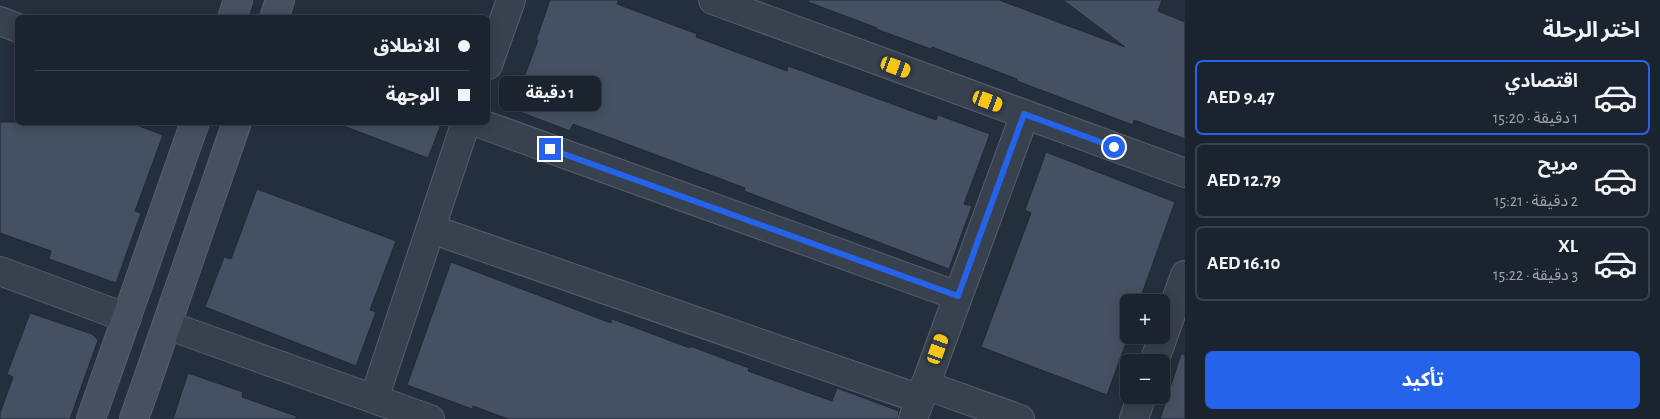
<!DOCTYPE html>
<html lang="ar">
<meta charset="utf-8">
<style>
:root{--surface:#1b232e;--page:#282f3a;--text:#f1f3f6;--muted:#a0a4aa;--line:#39404a;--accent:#2563eb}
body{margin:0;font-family:"Alegreya Sans","Noto Sans Arabic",sans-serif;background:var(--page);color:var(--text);direction:rtl;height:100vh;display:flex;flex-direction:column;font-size:19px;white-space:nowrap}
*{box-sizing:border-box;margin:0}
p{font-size:16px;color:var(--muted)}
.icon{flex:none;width:28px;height:28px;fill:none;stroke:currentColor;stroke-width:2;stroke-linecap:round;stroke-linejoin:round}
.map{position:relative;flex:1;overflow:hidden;direction:ltr}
.details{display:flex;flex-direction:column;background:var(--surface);width:475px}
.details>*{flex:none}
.hud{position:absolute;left:15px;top:15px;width:475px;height:110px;border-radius:8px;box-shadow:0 2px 12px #0003,0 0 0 1px var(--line);direction:rtl;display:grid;align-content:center;height:110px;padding:0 20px;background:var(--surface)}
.fabs{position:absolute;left:1120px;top:294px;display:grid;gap:10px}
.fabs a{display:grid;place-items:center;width:50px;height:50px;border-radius:8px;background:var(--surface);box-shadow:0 2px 12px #0003,0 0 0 1px var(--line);font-size:25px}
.end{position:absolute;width:22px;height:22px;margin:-11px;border:6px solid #2563eb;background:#fff;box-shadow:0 0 0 2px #fff}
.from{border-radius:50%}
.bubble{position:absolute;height:35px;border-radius:8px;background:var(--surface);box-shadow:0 2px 12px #0003,0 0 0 1px var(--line);font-size:16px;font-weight:700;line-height:35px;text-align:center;direction:rtl}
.car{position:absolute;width:15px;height:30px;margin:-15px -8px;border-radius:6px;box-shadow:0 0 4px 1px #0007;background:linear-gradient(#f5c518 24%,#345 0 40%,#f5c518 0 76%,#345 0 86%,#f5c518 0)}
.hud b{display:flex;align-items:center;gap:18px;height:48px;font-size:19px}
.hud b+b{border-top:1px solid var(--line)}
.hud i{width:12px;height:12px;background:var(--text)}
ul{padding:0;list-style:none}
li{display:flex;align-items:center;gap:15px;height:75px;margin:0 10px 8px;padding:0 10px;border:2px solid var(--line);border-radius:8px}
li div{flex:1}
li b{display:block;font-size:19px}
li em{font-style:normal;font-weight:700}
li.selected{border-color:var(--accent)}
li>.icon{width:45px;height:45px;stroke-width:1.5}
h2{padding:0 20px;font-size:22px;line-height:60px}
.button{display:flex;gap:10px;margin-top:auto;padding:10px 20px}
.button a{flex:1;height:58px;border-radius:8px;background:var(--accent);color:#fff;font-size:20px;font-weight:700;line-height:58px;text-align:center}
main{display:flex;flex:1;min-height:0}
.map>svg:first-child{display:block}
.building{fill:#455162;stroke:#1f2835}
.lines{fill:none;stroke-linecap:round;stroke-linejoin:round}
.street-casing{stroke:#565f6c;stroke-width:30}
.secondary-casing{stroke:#565f6c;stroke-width:30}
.street{stroke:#38414e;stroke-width:28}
.secondary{stroke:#465061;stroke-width:28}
.route{stroke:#2563eb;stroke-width:6}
</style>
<main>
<section class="details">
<h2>اختر الرحلة</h2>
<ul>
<li class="selected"><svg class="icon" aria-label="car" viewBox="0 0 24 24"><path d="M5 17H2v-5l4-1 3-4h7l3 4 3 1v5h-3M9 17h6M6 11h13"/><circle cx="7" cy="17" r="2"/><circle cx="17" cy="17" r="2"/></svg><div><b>اقتصادي</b><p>1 دقيقة · 15:20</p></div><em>AED 9.47</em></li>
<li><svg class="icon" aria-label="car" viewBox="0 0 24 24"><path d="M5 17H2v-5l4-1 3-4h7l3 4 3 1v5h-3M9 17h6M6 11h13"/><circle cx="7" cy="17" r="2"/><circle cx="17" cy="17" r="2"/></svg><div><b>مريح</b><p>2 دقيقة · 15:21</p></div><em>AED 12.79</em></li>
<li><svg class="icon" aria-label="car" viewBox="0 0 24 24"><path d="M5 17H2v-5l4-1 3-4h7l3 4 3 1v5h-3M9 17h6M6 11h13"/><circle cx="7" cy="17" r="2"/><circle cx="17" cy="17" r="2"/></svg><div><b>XL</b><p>3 دقيقة · 15:22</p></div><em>AED 16.10</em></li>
</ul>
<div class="button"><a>تأكيد</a></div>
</section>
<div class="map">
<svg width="1185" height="419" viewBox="0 0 1185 419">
<rect width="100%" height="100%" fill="#242f3e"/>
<path class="building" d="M550,0H619L617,4L697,34L696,37L787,71L788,66L936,120L938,115L990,134L964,204L972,206L949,269L744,191L745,188L573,124L570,131L512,109L538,40H536Z
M808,0H999L1125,47L1063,0H1162L1158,11L1185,22V139L1134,120L1133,125L1017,81V79L932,47L931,49L876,29L877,28L808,2Z
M0,122H129L163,135L135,211L141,213L116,283L49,259L51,251L0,233Z
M338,122H442L428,158L338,124Z
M1046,152L1175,202L1139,302H1129V335L1107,395L981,347L1031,213L1025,210Z
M257,189L396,241L370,310L376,312L356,366L205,307L224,257L231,259Z
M451,262L611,323L612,319L690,348V346L749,368L748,371L832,401L837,388L899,411L898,419H508L473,406L472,409L407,385Z
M30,313L92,334L98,340L70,419H0V413L13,377L7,374Z
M1181,354H1185V419H1160Z
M188,373L243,392L242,397L296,416V419H173Z"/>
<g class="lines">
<defs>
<path id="street" d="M713,0L1185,173
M0,21L18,28
M488,65L511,0
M476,122L958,296
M431,229L920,399
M0,271L127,318
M167,325L430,419
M1154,362L1185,275
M925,385L1020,419
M374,399L466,122
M913,419L1025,114
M1134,419L1142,395"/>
<path id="secondary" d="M232,18L238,0
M274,18L280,0
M91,419L195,122
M134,419L237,122"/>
</defs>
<use href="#street" class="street-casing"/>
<use href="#secondary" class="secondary-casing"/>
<use href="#street" class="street"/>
<use href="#secondary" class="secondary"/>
</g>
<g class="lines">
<path class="route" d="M550,149L958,296L1024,114L1114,147"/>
</g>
</svg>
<div class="fabs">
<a>+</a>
<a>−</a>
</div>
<i class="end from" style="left:1114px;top:147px"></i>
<i class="end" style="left:550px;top:149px"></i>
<div class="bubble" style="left:499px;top:76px;width:102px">1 دقيقة</div>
<i class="car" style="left:896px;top:67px;rotate:110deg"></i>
<i class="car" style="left:988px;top:101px;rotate:110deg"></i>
<i class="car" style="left:938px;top:349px;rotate:20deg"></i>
<div class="hud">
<b><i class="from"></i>الانطلاق</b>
<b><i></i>الوجهة</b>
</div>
</div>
</main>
